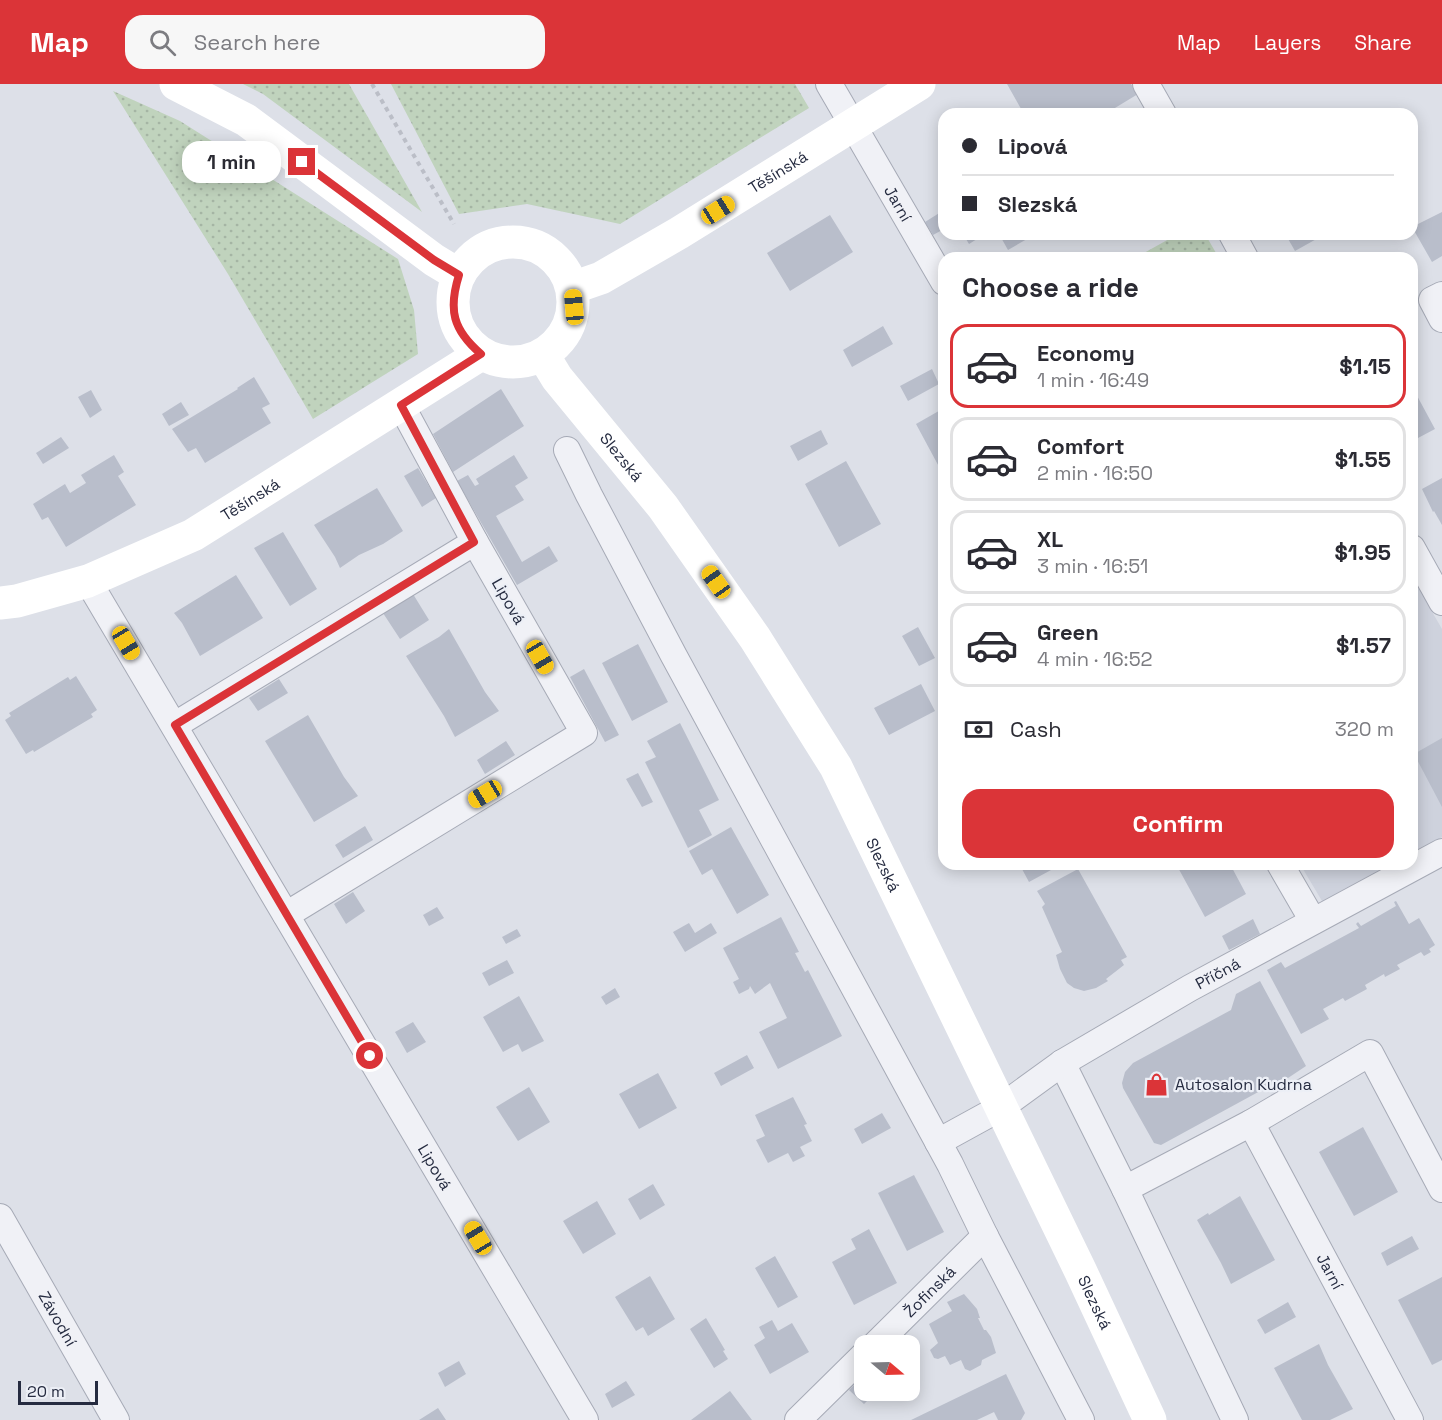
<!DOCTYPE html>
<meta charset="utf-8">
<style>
:root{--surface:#fff;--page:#f7f7f7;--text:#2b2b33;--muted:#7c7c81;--line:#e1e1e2;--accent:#db3438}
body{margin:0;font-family:"Space Grotesk",sans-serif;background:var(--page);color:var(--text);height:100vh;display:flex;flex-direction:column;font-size:22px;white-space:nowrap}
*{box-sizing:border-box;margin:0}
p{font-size:20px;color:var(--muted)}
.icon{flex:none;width:33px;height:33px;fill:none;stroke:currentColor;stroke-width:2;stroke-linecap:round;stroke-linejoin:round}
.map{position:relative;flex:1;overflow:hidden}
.sheet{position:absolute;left:938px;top:168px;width:480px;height:618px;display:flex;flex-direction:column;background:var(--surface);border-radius:18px;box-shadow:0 3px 15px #0003}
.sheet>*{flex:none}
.hud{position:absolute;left:938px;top:24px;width:480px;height:132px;border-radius:18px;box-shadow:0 3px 15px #0003;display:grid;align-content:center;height:132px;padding:0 24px;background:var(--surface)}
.needle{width:39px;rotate:109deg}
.buttons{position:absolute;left:854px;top:1251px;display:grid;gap:12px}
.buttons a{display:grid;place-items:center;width:66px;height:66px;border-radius:12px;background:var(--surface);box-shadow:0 3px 15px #0003;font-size:30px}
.scale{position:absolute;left:18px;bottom:15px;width:80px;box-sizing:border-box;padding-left:6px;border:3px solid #252b40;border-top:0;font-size:16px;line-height:21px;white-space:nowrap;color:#252b40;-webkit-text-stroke:4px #eceff6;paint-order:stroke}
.end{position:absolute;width:27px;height:27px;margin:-14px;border:8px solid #db3438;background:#fff;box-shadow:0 0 0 3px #fff}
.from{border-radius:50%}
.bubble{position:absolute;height:42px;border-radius:18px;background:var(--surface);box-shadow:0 3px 15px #0003;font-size:20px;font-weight:600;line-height:42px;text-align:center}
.car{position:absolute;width:18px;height:36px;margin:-18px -9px;border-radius:8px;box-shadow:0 0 4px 2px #0007;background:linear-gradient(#f5c518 24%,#345 0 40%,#f5c518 0 76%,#345 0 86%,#f5c518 0)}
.hud b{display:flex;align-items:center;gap:21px;height:57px;font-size:22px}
.hud b+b{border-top:2px solid var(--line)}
.hud i{width:15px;height:15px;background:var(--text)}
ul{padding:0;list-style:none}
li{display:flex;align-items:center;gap:18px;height:84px;margin:0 12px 9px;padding:0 12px;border:3px solid var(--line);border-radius:18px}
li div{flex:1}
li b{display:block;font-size:22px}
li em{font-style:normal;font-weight:600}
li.active{border-color:var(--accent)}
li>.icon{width:54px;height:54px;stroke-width:1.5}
h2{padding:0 24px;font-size:27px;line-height:72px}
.pay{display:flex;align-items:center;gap:15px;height:66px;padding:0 24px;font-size:22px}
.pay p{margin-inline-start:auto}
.button{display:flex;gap:12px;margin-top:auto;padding:12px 24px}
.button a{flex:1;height:69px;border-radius:18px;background:var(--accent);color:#fff;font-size:24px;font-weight:600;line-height:69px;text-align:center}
header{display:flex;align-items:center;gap:36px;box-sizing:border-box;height:84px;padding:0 30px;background:var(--accent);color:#fff}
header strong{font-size:28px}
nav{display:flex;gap:33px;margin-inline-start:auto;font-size:21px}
.search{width:420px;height:54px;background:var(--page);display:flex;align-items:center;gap:15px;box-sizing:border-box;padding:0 21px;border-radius:18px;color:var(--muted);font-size:22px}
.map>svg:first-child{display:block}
.built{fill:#ced2dd}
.grass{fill:url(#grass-dots)}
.building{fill:#b9becb}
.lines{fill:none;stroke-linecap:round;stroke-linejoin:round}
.street-casing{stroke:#a6aab6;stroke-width:28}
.path{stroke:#bbbec7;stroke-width:4;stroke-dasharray:4.5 4.5;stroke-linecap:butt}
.street{stroke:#f0f1f6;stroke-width:26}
.secondary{stroke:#fff;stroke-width:33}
.route{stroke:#db3438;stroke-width:8}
.labels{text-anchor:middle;stroke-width:4.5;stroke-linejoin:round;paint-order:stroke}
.street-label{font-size:16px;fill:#252b40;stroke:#eceff6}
.poi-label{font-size:16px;fill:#252b40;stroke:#eceff6;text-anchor:start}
</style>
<header>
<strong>Map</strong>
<div class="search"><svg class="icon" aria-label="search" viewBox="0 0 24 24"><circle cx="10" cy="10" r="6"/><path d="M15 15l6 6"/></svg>Search here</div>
<nav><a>Map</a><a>Layers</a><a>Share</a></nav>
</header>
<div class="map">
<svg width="1442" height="1336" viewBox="0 0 1442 1336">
<defs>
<pattern id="grass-dots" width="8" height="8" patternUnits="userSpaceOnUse" patternTransform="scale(1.5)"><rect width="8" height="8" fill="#c0d3bd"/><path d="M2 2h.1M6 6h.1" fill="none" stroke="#a5b5a4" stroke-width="1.8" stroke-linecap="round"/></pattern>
</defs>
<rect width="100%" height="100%" fill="#dde0e8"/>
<path class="built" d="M1412,493L1442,545V753L1412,771Z
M1300,780H1397L1325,822Z"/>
<path class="grass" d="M243,0H349L422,128L263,10Z
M391,0H795L809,24L620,140L527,120L459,130Z
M113,7L180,37L398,175L414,226L418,270L313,335L228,190Z
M1178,150H1205L1219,174H1135Z"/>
<path class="building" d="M1007,0H1131L1138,10L1105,30H1024Z
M944,126V145L933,151L925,138Z
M1442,128V172L1432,178L1412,143Z
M830,131L853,168L790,207L767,169Z
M963,150H985L969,160Z
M999,150H1024L1027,155L1008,166Z
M1292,150H1318L1320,153L1295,167L1287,153Z
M883,242L893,260L852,283L843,266Z
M932,285L939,300L908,317L900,302Z
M254,293L270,320L262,324L271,339L205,379L196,364L188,368L172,345L238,305L237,304Z
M501,305L524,342L453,388L433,350Z
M91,306L102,326L90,334L78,313Z
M1415,308L1435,345L1418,354L1416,351L1412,354V310Z
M181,318L189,331L169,342L162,330Z
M944,324V392L916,340Z
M821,346L828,360L798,377L790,362Z
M61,353L69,364L43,380L36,369Z
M114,371L124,388L118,392L136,421L66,463L48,433L42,436L33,420L65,400L70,409L86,399L81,391Z
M514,371L528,394L515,402L524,416L496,432L522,478L549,462L558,477L517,501L457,397L468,391L475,402L479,400L476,395Z
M846,377L881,440L839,463L805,400Z
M418,384L436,414L422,423L404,392Z
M1442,394V441L1434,427L1433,428L1422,405Z
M377,404L403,447L383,460L359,471L340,484L335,473L314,441Z
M283,448L317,505L290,522L254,464Z
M236,491L263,534L200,572L182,539L174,529Z
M413,510L429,536L400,555L383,529Z
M918,543L935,574L919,582L902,552Z
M449,545L485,608L499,627L455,653L444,632L406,572L439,553Z
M638,560L668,618L632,637L602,579Z
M584,585L619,651L605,658L570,593Z
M76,592L97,626L91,630L93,633L34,668L33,666L26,670L5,636L11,632L9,629L68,593L70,596Z
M279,595L288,609L258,627L249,614Z
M921,600L935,627L889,651L874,624Z
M308,631L344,693L358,712L314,738L265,657Z
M680,639L719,716L699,726L712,751L688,764L645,678L656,673L647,657Z
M1442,654V723L1414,670Z
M506,657L515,671L485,690L477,676Z
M638,689L653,718L642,723L626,695Z
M365,742L373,756L343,774L335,761Z
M731,743L769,811L737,830L712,785L702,791L689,767Z
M1031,780H1062L1029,798L1022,785Z
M1176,780H1230L1246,810L1205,833Z
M1078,785L1127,873L1121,876L1124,881L1106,895L1108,897L1096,904L1084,907L1074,904L1067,899L1060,885L1056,871L1062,868L1042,823L1045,820L1037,807Z
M353,808L365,827L346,840L334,820Z
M1396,817L1409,840L1419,834L1435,861L1429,865L1431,868L1424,872L1421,868L1397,881L1400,885L1385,893L1384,890L1365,901L1367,905L1345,917L1343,914L1323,925L1329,935L1301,950L1267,886L1281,878L1285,884L1359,844L1356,840L1358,838L1361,842L1396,822L1394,818Z
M437,823L444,834L429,842L423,831Z
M781,833L799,868L795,869L805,888L808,886L842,952L778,985L759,948L787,934L770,899L755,910L750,902L749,905L739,910L733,898L739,895L723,864Z
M1253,835L1260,850L1229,866L1222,852Z
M689,839L695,849L711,839L717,849L685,868L673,848Z
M517,845L521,852L506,860L502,853Z
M507,876L514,889L489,902L482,889Z
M1260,897L1306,982L1288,994L1282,995L1161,1061L1154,1059L1123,1004L1122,999L1125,988L1133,979L1231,926L1236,910Z
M615,904L620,913L606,921L601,913Z
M519,912L544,957L522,968L518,960L503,968L483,933Z
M413,938L426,958L407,969L395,948Z
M747,971L754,984L721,1002L714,989Z
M658,989L677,1024L639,1045L619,1010Z
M529,1003L550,1038L518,1057L496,1023Z
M793,1013L807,1040L804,1041L812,1057L800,1063L805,1072L793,1078L788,1069L768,1079L756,1056L765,1052L755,1031Z
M882,1029L891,1044L862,1060L854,1045Z
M1363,1043L1398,1108L1354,1132L1319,1068Z
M914,1091L944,1148L907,1167L878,1109Z
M653,1100L665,1121L640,1136L628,1115Z
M1240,1112L1275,1176L1231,1200L1221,1179L1197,1136L1208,1129L1209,1131Z
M597,1117L616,1150L583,1170L563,1137Z
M869,1145L897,1199L854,1221L832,1178L856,1165L851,1155Z
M1412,1152L1419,1165L1387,1182L1381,1169Z
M775,1172L798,1213L778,1224L755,1184Z
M650,1192L675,1235L648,1252L643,1243L636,1247L615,1213Z
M1442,1193V1276L1432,1281L1398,1216Z
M964,1210L977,1225L980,1234H978L984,1246H986L991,1253L996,1269L982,1276L981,1281L970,1287L965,1285L961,1276L950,1281L945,1272L938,1275L934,1274L930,1266L938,1259L929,1240L952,1227L947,1218Z
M1288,1218L1296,1233L1265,1250L1257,1236Z
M706,1234L725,1266L723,1267L728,1275L714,1284L690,1245Z
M772,1236L778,1247L792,1239L809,1268L770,1290L754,1261L765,1254L759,1243Z
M1319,1260L1328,1281L1353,1325L1330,1336H1302L1274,1284Z
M459,1277L466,1290L445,1303L438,1289Z
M1006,1290L1025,1329L1021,1336H998L994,1328L977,1336H911Z
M864,1291V1306H878L864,1320L849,1306Z
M626,1297L635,1311L612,1324L605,1310Z
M730,1307L752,1336H691Z
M438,1324L446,1336H419Z"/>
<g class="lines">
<defs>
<g id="street">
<path id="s1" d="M829,0L944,198"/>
<path d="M1146,0L1163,30"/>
<path d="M1232,150L1245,174"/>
<path d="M1442,211L1432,216L1442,235"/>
<path d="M567,366L589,411L674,572L950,1080L985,1152L1081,1336"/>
<path d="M1412,464L1442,518"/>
<path id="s2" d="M88,497L585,1336"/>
<path d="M175,641L475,458"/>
<path d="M1280,780L1313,837"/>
<path d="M286,831L584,649L475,458L401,321"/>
<path d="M1062,979L1125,1105L1235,1336"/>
<path id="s3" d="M1251,1039L1410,1336"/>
<path id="s4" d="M938,1058L1000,1024L1062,979L1190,904L1442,768"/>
<path d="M1125,1105L1251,1039L1370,969L1442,1105"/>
<path id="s5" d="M0,1133L116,1336"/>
<path id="s6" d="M874,1262L985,1152"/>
<path d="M798,1336L864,1271"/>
</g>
</defs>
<use href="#street" class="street-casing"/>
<path class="path" d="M372,0L454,140"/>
<use href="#street" class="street"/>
<g class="secondary">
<path d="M176,0L246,36L434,176L459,191"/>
<circle cx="513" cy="218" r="60"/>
<path id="s7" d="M572,204L601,194L679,149L919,0"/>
<path id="s8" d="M543,271L557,294L663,423L755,554L836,683L1081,1188L1150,1336"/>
<path id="s9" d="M0,519L17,517L88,497L193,451L481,270"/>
</g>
</g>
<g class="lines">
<path class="route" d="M302,78L434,176L459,191C448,226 453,246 481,270L401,321L474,458L175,641L370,972"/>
</g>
<defs>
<symbol id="shop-bare" viewBox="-9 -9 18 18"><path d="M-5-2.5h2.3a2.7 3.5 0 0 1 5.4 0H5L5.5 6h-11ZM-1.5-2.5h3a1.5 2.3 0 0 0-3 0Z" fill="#db3438" stroke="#eceff6" stroke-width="2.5" paint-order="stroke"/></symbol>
</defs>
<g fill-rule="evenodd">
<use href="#shop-bare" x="1140" y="984" width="33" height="33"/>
</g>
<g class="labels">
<g class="street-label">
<text dy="6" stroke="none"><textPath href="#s7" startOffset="237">Těšínská</textPath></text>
<text dy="6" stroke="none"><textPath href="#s1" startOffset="138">Jarní</textPath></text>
<text dy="6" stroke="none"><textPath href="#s8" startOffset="129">Slezská</textPath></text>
<text dy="6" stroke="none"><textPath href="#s9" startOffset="273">Těšínská</textPath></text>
<text transform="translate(509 517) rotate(60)" y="6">Lipová</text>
<text dy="6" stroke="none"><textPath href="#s8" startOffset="615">Slezská</textPath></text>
<text dy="6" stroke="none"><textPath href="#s4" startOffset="327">Příčná</textPath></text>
<text dy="6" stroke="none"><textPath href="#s2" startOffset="681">Lipová</textPath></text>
<text dy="6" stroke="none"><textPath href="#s3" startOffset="168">Jarní</textPath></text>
<text dy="6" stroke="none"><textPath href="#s6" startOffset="78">Žofinská</textPath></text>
<text dy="6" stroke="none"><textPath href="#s8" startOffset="1101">Slezská</textPath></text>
<text dy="6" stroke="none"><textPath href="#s5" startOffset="117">Závodní</textPath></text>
</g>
<g class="poi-label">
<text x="1175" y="1006">Autosalon Kudrna</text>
</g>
</g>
</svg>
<div class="buttons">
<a><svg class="needle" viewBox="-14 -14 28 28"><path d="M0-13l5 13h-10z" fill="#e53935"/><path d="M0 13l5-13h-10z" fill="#7c7c81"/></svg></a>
</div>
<div class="scale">20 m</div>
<i class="end from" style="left:370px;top:972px"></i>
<i class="end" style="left:302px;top:78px"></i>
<div class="bubble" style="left:182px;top:57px;width:99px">1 min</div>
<i class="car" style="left:718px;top:126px;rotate:58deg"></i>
<i class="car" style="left:574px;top:223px;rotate:355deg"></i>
<i class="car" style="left:716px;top:498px;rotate:325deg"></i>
<i class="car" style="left:126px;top:559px;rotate:149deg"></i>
<i class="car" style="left:540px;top:573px;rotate:150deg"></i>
<i class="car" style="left:485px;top:710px;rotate:239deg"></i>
<i class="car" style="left:478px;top:1154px;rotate:329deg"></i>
<div class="hud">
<b><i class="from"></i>Lipová</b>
<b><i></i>Slezská</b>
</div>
<section class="sheet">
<h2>Choose a ride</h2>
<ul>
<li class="active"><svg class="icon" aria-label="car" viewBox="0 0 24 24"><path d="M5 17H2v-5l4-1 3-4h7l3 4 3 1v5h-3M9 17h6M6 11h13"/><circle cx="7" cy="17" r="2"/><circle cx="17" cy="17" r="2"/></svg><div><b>Economy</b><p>1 min · 16:49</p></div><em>$1.15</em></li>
<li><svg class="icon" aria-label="car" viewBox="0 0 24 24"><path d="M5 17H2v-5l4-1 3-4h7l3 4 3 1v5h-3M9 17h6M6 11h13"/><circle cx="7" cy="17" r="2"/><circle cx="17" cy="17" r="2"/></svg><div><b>Comfort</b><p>2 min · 16:50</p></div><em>$1.55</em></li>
<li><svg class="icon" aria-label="car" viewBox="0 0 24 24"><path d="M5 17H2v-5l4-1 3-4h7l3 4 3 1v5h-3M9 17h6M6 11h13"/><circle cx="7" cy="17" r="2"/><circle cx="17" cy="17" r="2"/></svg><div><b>XL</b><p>3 min · 16:51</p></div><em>$1.95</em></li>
<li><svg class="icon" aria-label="car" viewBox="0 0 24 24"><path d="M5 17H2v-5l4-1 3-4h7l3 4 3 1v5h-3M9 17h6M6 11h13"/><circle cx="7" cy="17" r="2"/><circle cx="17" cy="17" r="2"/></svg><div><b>Green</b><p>4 min · 16:52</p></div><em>$1.57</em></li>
</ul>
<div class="pay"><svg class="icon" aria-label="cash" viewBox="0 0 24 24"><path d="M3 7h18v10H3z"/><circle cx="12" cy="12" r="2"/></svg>Cash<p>320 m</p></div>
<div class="button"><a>Confirm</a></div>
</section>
</div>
